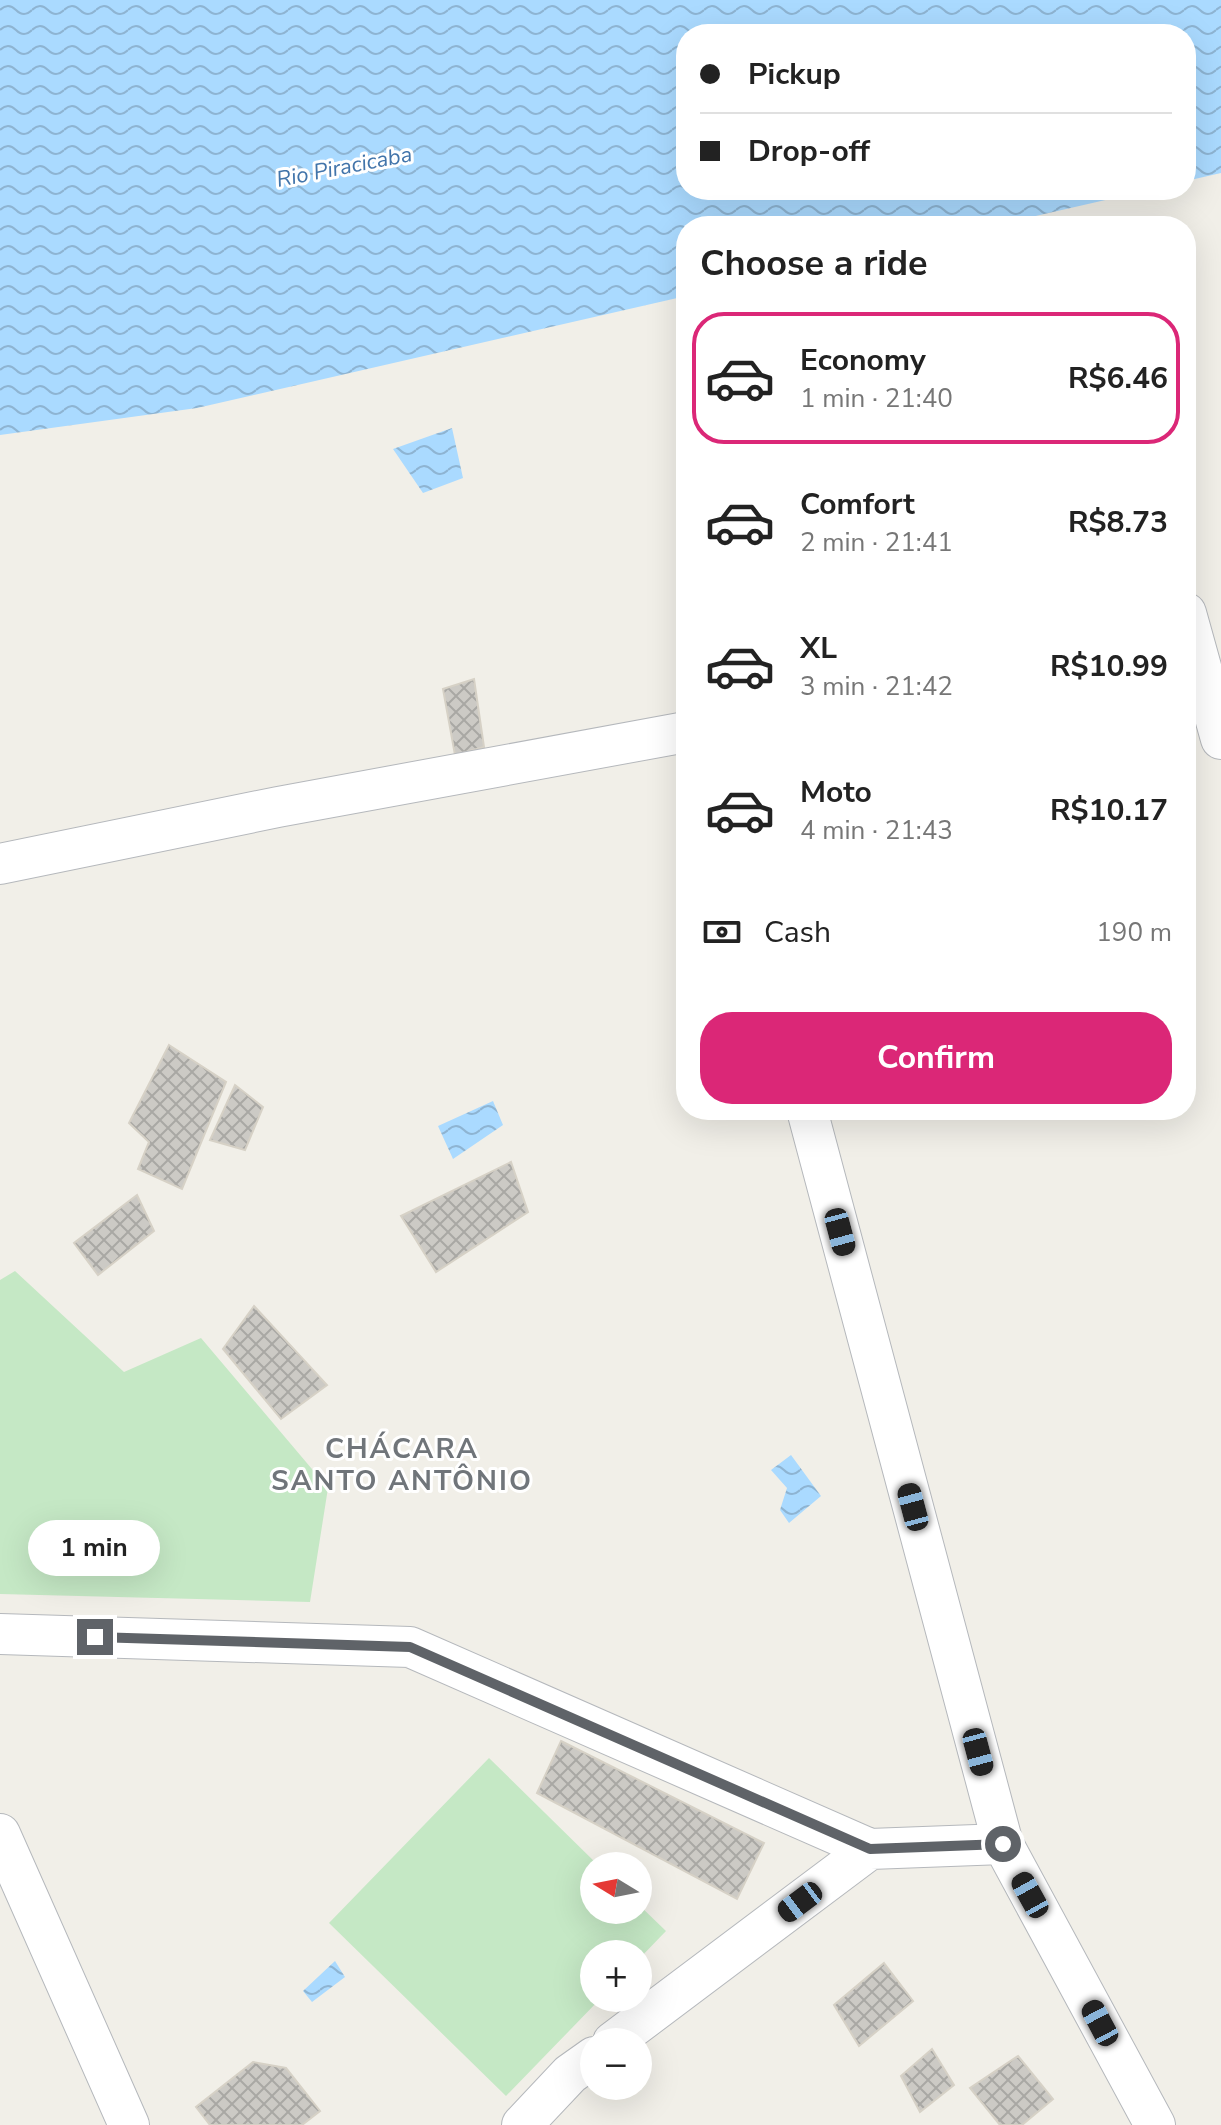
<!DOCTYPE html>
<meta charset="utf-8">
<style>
:root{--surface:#fff;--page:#f6f6f6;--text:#222;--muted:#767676;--line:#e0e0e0;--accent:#db2777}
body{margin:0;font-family:"Nunito Sans",sans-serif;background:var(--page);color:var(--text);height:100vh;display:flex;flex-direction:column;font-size:30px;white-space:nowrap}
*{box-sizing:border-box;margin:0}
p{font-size:26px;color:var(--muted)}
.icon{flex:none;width:44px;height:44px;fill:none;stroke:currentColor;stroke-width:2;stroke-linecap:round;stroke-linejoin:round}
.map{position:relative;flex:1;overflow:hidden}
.side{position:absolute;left:676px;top:216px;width:520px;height:904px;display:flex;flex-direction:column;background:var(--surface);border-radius:32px;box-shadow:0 8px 32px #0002}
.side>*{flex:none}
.hud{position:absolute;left:676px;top:24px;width:520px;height:176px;border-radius:32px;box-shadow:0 8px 32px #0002;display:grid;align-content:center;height:176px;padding:0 24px;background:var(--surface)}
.needle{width:52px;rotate:280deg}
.fabs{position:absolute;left:580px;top:1852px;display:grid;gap:16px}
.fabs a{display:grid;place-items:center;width:72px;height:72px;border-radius:50%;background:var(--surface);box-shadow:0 8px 32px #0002;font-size:40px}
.end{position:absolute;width:36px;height:36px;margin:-18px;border:10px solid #5f6368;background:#fff;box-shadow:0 0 0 4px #fff}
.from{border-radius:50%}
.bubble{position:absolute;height:56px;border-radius:28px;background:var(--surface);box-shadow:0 8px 32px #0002;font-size:26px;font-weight:700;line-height:56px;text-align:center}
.car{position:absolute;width:24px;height:48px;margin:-24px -12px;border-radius:10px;box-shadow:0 0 6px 2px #0007;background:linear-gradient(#222 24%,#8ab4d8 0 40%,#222 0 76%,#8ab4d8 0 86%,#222 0)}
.hud b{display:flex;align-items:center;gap:28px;height:76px;font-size:30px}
.hud b+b{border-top:2px solid var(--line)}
.hud i{width:20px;height:20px;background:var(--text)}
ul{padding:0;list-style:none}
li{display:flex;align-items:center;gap:24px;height:132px;margin:0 16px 12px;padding:0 8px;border:4px solid transparent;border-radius:32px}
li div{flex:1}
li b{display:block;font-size:30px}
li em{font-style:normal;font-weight:700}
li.selected{border-color:var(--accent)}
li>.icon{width:72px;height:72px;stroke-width:1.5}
h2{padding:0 24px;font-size:36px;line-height:96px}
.pay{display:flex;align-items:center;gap:20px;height:88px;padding:0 24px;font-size:30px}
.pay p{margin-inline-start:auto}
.button{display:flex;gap:16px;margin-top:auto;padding:16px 24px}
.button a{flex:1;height:92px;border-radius:32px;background:var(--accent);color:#fff;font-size:32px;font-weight:700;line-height:92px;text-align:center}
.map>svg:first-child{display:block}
.green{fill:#c5e8c5}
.water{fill:url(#water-waves)}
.building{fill:url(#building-cross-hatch);stroke:#d6d1c6;stroke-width:2}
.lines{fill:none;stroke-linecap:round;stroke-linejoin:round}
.minor-casing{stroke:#b5b8bc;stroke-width:42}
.minor{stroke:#fff;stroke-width:40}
.route{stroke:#5f6368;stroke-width:10}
.labels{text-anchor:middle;stroke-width:6;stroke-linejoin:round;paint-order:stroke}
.water-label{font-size:22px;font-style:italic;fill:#4174aa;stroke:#fff}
.district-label{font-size:28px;font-weight:bold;letter-spacing:2px;fill:#70757a;stroke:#fff}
</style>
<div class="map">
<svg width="1221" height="2125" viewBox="0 0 1221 2125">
<defs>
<pattern id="water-waves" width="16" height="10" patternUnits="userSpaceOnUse" patternTransform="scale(2)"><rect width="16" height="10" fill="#aadaff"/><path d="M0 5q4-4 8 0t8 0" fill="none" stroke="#8eb4d2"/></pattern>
<pattern id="building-cross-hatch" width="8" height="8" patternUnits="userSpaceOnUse" patternTransform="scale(2)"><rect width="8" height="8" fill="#cccac5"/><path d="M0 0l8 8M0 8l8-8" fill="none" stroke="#a9a8a4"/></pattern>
</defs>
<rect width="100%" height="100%" fill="#f1efe8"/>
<path class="green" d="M15,1271L124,1372L201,1338L328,1488L310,1602L0,1594V1280Z
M489,1758L599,1866H594V1910H638V1904L666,1931L638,1960V1954H594V1998H601L506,2096L329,1923Z"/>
<path class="water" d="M0,0H1221V173L1186,181V34H686V190H1149L992,226H686V296L197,408L0,435Z
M452,428L463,478L423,493L393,449Z
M493,1101L503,1125L453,1159L438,1126Z
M791,1455L821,1496L789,1523L780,1510L787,1488L771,1470Z
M335,1961L345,1977L312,2002L303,1991Z"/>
<path class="building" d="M474,679L484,747L455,755L443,689Z
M169,1045L226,1082L182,1189L138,1169L149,1142L129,1123Z
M235,1085L263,1107L245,1150L210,1140Z
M511,1162L528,1212L436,1272L401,1216Z
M137,1195L154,1231L98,1275L74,1243Z
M254,1306L327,1385L281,1419L223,1349Z
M561,1741L764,1843L737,1899L537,1793Z
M884,1963L913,2001L859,2046L834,2005Z
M932,2049L954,2085L920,2112L901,2076Z
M1018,2056L1053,2099L1022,2125H1000L970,2088Z
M253,2062L286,2068L320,2111L302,2125H210L196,2107Z"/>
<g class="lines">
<defs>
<path id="minor" d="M1186,613L1221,739
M0,864L278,807L686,732
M807,1110L1003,1844L1155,2125
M0,1634L410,1647L870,1849L1003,1844
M0,1834L129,2125
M613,2042L870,1849
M522,2125L570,2074L594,2057"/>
</defs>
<use href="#minor" class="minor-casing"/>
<use href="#minor" class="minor"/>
</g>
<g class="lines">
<path class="route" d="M95,1637L410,1647L870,1849L1003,1844"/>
</g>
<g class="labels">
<g class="water-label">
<text transform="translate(344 166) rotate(-11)" y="8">Rio Piracicaba</text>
</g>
<g class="district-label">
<text x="402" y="1458">CHÁCARA<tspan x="402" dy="32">SANTO ANTÔNIO</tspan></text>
</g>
</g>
</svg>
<div class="fabs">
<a><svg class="needle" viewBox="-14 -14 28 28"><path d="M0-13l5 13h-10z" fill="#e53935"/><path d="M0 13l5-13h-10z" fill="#767676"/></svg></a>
<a>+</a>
<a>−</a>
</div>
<i class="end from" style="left:1003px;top:1844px"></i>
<i class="end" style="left:95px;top:1637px"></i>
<div class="bubble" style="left:28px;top:1520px;width:132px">1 min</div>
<i class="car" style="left:840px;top:1232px;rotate:165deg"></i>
<i class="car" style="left:913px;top:1507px;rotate:345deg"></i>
<i class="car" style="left:978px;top:1752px;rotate:165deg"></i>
<i class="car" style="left:1030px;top:1895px;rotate:331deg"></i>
<i class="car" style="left:800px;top:1902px;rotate:233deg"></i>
<i class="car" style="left:1100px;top:2023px;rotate:332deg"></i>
<div class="hud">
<b><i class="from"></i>Pickup</b>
<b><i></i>Drop-off</b>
</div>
<section class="side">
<h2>Choose a ride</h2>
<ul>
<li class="selected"><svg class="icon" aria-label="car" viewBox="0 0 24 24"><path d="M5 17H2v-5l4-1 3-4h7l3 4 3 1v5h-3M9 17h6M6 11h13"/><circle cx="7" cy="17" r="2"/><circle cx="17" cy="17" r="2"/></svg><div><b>Economy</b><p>1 min · 21:40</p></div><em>R$6.46</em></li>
<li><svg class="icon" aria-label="car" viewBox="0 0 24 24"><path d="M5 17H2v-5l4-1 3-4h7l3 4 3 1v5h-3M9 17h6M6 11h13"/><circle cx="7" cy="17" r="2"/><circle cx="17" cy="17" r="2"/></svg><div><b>Comfort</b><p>2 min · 21:41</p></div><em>R$8.73</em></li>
<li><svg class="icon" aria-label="car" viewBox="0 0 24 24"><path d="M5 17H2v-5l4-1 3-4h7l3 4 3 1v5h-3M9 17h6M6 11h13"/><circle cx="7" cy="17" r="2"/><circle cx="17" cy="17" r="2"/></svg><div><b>XL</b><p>3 min · 21:42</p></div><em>R$10.99</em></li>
<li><svg class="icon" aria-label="car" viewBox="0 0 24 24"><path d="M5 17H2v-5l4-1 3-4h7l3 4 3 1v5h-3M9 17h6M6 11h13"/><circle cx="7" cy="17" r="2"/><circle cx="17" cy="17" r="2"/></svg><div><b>Moto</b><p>4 min · 21:43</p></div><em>R$10.17</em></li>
</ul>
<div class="pay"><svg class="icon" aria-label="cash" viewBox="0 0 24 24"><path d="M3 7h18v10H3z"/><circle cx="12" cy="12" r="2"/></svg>Cash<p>190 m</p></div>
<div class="button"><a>Confirm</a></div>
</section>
</div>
